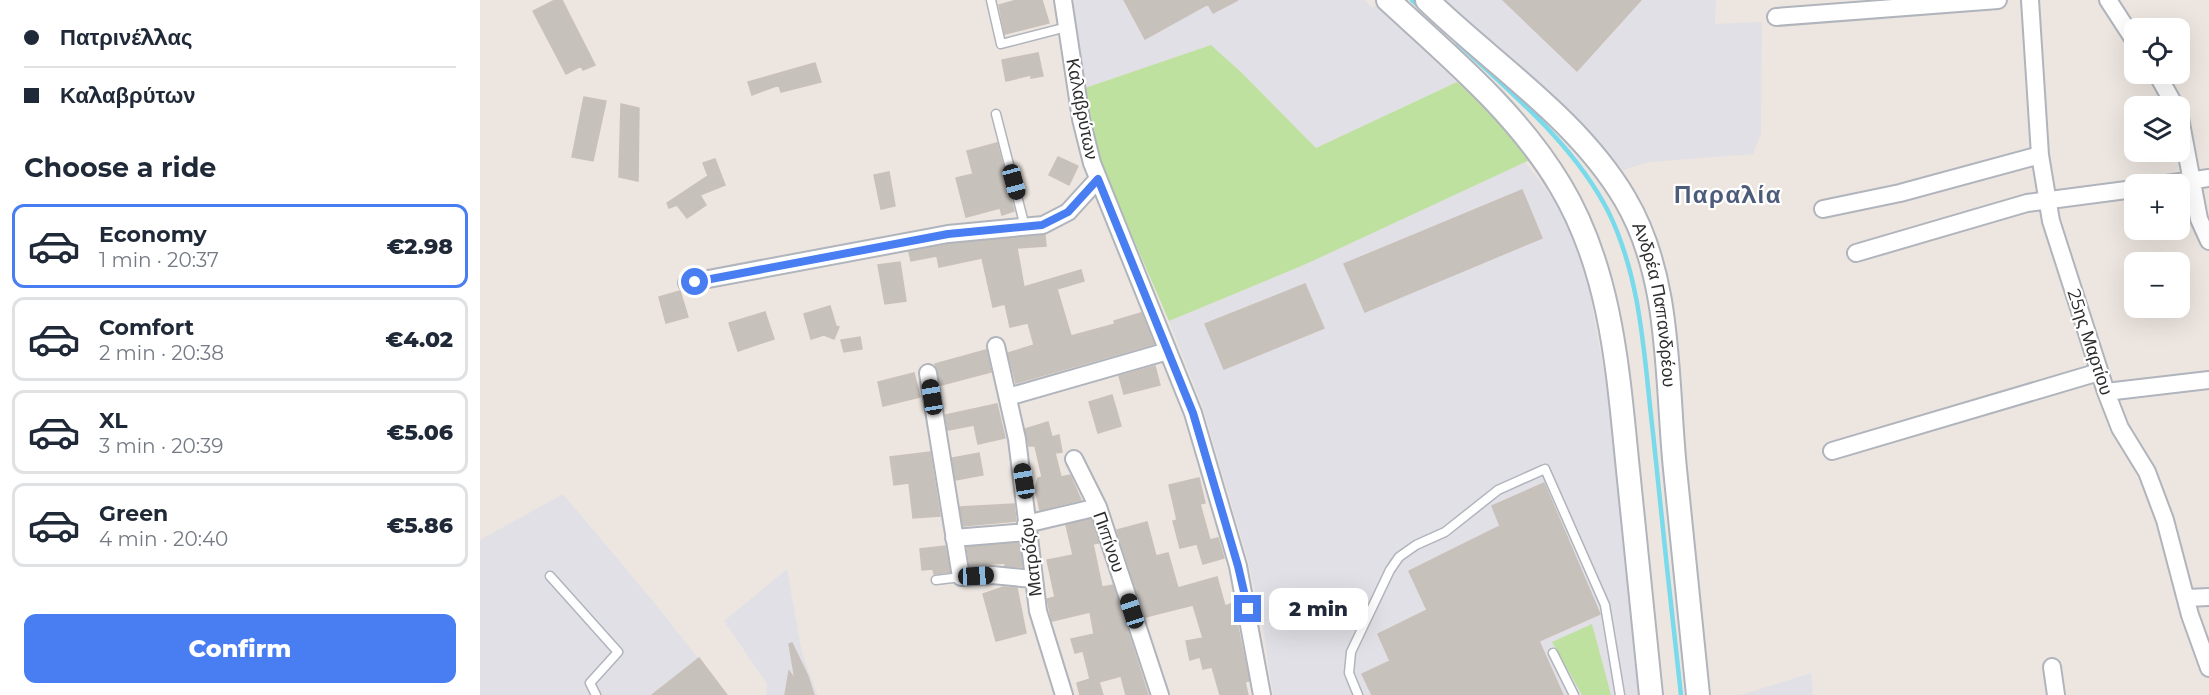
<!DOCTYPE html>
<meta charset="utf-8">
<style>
:root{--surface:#fff;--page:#f6f6f7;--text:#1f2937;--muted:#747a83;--line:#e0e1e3;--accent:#487ef2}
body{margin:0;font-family:Montserrat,sans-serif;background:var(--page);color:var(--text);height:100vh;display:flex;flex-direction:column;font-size:22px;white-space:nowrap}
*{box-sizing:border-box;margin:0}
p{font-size:20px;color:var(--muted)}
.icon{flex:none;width:33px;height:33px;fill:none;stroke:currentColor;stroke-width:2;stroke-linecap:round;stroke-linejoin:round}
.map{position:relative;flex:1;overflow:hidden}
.details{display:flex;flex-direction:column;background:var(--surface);width:480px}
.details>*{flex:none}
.top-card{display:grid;align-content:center;height:132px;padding:0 24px;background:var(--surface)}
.tools{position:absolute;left:1644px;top:18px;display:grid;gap:12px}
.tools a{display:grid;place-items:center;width:66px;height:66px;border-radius:12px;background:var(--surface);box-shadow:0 6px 24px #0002;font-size:30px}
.end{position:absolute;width:27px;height:27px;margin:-14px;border:8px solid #487ef2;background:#fff;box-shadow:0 0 0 3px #fff}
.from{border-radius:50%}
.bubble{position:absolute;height:42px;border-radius:12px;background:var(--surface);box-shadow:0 6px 24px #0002;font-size:20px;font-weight:800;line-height:42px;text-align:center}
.car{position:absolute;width:18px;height:36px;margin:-18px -9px;border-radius:8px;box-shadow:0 0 4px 2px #0007;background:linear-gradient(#222 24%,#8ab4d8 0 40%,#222 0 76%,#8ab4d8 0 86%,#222 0)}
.top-card b{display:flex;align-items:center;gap:21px;height:57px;font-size:22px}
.top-card b+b{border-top:2px solid var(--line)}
.top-card i{width:15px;height:15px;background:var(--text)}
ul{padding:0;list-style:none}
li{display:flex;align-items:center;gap:18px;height:84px;margin:0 12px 9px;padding:0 12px;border:3px solid var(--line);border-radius:12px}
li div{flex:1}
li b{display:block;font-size:22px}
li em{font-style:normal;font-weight:800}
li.on{border-color:var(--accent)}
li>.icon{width:54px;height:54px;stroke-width:1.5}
h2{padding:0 24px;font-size:27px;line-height:72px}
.action{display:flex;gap:12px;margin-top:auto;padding:12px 24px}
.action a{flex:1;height:69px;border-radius:12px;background:var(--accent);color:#fff;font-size:24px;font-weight:800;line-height:69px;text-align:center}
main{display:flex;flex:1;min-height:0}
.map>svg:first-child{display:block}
.industrial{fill:#e1e0e6}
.green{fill:#bee19f}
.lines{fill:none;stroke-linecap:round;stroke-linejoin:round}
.stream{stroke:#78daea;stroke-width:4.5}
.building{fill:#c6c1bb;stroke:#c9c1b9;stroke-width:1.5}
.lane-casing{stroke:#b0b4bc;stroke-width:11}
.street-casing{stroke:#b0b4bc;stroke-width:20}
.secondary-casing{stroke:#b0b4bc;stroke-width:26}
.lane{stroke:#fff;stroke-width:8}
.street{stroke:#fff;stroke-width:16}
.secondary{stroke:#fff;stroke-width:22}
.route{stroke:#487ef2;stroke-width:8}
.labels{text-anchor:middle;stroke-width:4.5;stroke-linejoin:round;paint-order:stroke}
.street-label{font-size:18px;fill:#2d2d2d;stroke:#fff}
.district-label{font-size:24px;font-weight:bold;letter-spacing:1.5px;fill:#4e5c7c;stroke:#fff}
</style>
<main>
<section class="details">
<div class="top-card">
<b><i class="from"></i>Πατρινέλλας</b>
<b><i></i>Καλαβρύτων</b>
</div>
<h2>Choose a ride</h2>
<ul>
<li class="on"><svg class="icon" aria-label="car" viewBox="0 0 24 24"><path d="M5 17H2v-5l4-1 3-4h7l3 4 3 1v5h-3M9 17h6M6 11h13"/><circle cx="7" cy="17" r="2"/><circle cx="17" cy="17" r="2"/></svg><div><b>Economy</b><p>1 min · 20:37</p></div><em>€2.98</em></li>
<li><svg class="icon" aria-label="car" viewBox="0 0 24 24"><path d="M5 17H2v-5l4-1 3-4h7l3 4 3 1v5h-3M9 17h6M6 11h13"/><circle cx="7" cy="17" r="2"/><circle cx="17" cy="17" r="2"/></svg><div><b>Comfort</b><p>2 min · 20:38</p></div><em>€4.02</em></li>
<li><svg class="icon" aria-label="car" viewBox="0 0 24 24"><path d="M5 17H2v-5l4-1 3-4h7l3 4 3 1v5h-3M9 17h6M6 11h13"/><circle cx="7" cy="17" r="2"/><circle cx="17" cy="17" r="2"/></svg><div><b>XL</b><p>3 min · 20:39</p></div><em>€5.06</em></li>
<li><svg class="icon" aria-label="car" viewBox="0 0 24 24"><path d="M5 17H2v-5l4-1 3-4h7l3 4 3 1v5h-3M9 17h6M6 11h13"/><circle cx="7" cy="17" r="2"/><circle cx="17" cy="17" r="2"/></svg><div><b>Green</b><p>4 min · 20:40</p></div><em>€5.86</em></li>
</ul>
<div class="action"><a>Confirm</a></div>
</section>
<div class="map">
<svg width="1729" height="695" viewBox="0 0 1729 695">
<rect width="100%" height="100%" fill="#ede6e0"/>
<path class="industrial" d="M593,0H885L892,8L896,5L977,82L836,148L762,73L731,45L605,88Z
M960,0H1236L1235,24L1282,22L1281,134L1273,154L1169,162L1143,170L1106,127Z
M1045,162L1092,224L1109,289L1128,395L1161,695H793L783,627L767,557L723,408L689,321L826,264Z
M83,494L173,601L247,695H0V540Z
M307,569L322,653L338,695H286L287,684L244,621Z
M1331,673L1333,695H1261Z"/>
<path class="green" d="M731,45L762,73L836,148L977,82L997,99L1052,159L826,264L689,321L624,171L609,120L605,88Z
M1112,624L1131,695H1102L1072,642Z"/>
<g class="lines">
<path class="stream" d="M932,0L941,8
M978,43C1032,94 1093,143 1128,211C1162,280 1164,358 1173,433C1182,520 1191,608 1201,695"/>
</g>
<path class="building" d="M75,0H82L115,65L103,70L101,66L86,74L53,11Z
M537,0H562L569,23L525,34L519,5Z
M644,0H758L733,13L728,4L665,39Z
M1023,0H1161L1097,71Z
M558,53L563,76L551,78V75L526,81L522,60Z
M335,63L341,82L301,92L299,85L272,95L268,82Z
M104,97L126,101L113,161L92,157Z
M141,104L159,108L158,181L139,177Z
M517,143L534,211L522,215L520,208L486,217L476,178L493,174L487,151Z
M578,157L598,166L589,185L569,175Z
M235,159L245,185L220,195L226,205L207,218L197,205L189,208L187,203L228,176L223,163Z
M409,172L415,206L401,209L394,175Z
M1042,190L1062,238L885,312L864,264Z
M565,235L566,246L537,248L544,287L601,270L604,281L577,289L591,336L635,324L634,321L661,313L674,344L536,383L528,353L554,345L548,323L530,327L525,304L513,307L502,258L459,267L457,256L431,261L429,252L469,244Z
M420,262L426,301L405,304L398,265Z
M825,284L844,328L744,369L725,324Z
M200,291L208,317L186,323L179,297Z
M350,306L356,326L359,327L354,339L344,335L331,339L324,314Z
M285,312L294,339L258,351L249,323Z
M380,337L382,349L364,352L361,340Z
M506,350L511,372L461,385L455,364Z
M675,366L680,385L644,394L639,376Z
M434,373L440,397L403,406L398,382Z
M632,395L641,426L618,433L609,402Z
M517,404L525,438L498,444L494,425L468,430L465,415Z
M568,422L572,437L579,435L582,452L575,453L581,477L590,475L601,500L560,510L555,489L558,478L562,477L555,446H549L545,429Z
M450,452L460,516L433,518L429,483L414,485L410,457Z
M499,453L503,475L476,480L472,458Z
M719,478L725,503L720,504L730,540L738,538L744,558L723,564L717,544L700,548L693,521L697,520L689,485Z
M1064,483L1120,614L1059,641L1083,695H892L882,674L910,661L898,634L947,610L929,571L1020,526L1012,506Z
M534,504L536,521L483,526L480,507Z
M611,519L619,543L613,544L622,587L633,585L668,695H646L641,676L619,682L623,695H600L597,683L610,679L603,651L595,653L591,639L614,634L610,612L572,621L567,599L575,597L567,560L593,555L586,525Z
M667,522L676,556L688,553L698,588L737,577L745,606L753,603L769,681L765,682L768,695H740L732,667L723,669L720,657L710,660L706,641L723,638L713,605L665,617L637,530Z
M539,543L542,567L525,566V563L490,566L487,547Z
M465,546L470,572L454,574L453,569L442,570L440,549Z
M523,587L537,588L546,633L516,641L503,594Z
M312,643L328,676L334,695H305L309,671L315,679L309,644Z
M219,658L247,695H172Z"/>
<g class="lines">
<defs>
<path id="lane" d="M511,0L521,44L587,27
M516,114L545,227
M70,576L138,652L110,683L116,695
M456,580L481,577
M1073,653L1094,695
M878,695L869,673L871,652L910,570L919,557L936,545L965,532L1018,490L1065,469L1125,605L1140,695"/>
<path id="street" d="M583,0L601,119L612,163L713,413L758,566L782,695
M1550,0L1560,155L1571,221L1626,392L1640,428L1667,472L1685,520L1710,615L1729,668
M1628,0L1654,40
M1296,17L1518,0
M1677,74L1695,106
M1700,118L1719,219L1729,241
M1686,184L1729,178
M1343,209L1420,193L1560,155
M1376,253L1547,203L1654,189
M207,283L468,234L563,225L588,212L618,179
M516,346L537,439L558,611L584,695
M448,373L481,577L512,575L553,579
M1626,392L1729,380
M528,397L688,351
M1352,451L1619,372
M594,459L618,507L680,695
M546,524L618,507
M474,538L547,532
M1707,598L1729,597
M1572,667L1576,695"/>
<g id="secondary">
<path d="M908,0C970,57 1037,113 1080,185C1132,271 1138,373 1148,470C1155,545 1163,620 1171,695"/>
<path id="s1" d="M947,0C1013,64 1098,119 1145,199C1192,278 1186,380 1195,469C1202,544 1211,620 1218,695"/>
</g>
</defs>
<use href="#lane" class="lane-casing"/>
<use href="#street" class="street-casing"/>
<use href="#secondary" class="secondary-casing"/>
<use href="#lane" class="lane"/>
<use href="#street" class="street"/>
<use href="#secondary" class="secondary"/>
</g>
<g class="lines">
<path class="route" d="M215,282L468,234L562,225L588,212L618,179L713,413L758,566L768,609"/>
</g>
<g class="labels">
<g class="street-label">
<text transform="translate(602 109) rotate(79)" y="6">Καλαβρύτων</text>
<text dy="6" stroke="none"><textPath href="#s1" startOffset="393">Ανδρέα Παπανδρέου</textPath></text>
<text transform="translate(1610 342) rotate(72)" y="6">25ης Μαρτίου</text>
<text transform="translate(629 542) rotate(71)" y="6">Πιπίνου</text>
<text transform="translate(551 557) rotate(-97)" y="6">Ματρόζου</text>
</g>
<g class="district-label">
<text x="1248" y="203">Παραλία</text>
</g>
</g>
</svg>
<div class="tools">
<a><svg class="icon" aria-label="locate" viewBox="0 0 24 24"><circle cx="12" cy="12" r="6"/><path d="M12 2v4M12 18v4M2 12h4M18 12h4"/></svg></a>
<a><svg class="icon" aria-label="layers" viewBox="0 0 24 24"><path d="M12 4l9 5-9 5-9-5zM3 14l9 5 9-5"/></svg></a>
<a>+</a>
<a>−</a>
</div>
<i class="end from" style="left:215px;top:282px"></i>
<i class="end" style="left:768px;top:609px"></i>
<div class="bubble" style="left:789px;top:588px;width:99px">2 min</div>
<i class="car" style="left:534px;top:182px;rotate:165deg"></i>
<i class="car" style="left:452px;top:397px;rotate:351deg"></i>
<i class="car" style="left:544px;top:481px;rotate:351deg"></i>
<i class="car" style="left:496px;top:576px;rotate:87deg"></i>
<i class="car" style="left:652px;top:611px;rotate:342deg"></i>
</div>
</main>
